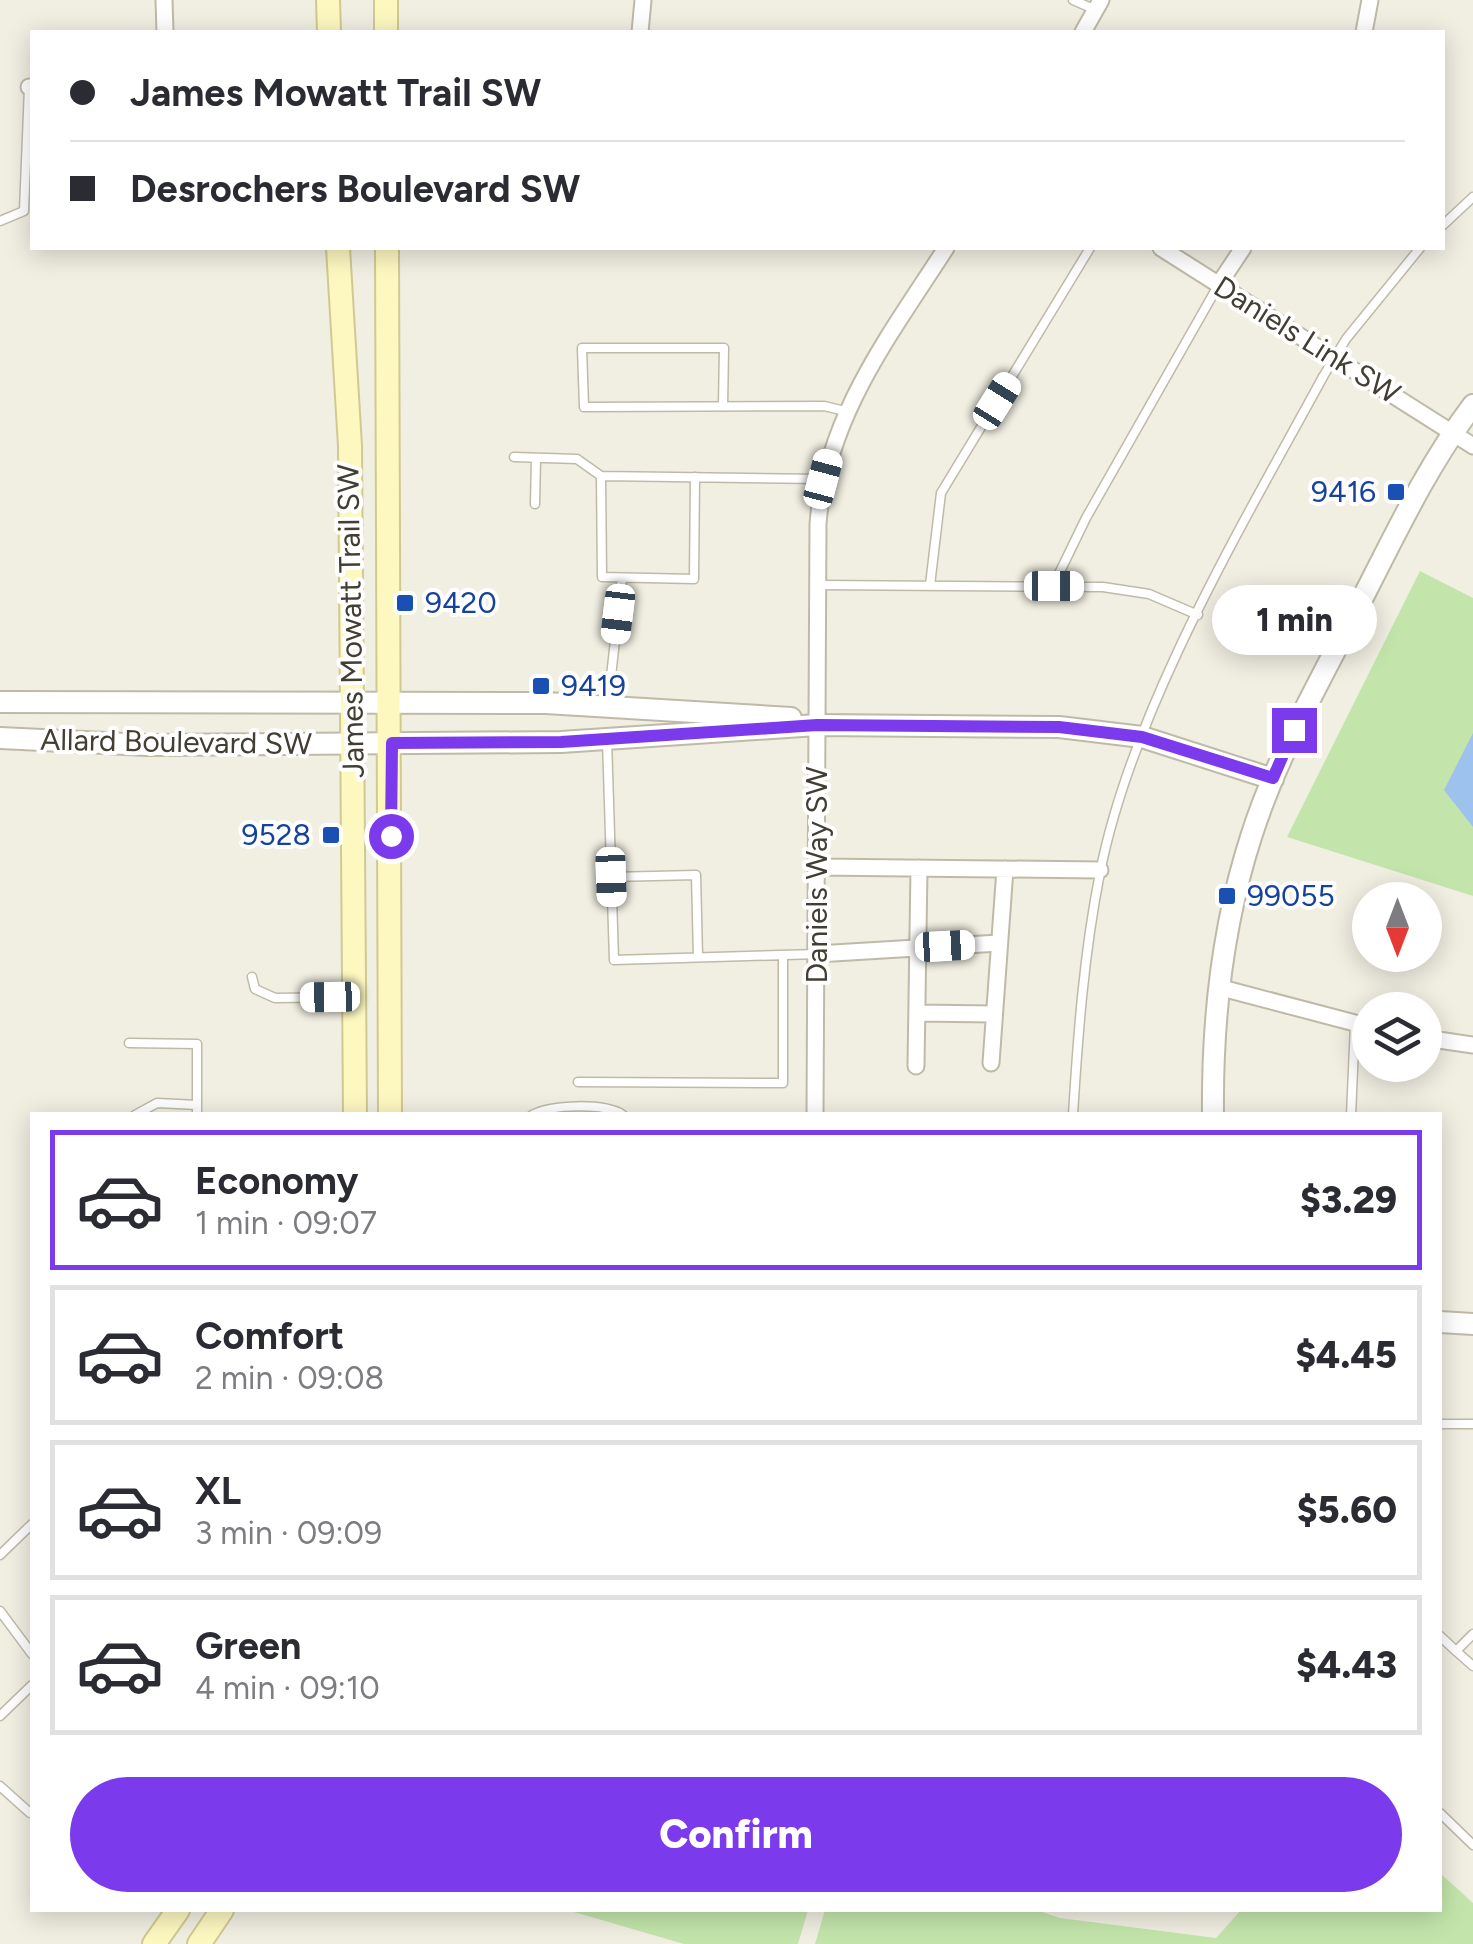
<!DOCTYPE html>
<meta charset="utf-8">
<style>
:root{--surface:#fff;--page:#f2f2f3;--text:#2b2b33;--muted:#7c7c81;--line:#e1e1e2;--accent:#7c3aed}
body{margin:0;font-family:Figtree,sans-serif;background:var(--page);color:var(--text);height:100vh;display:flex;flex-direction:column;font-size:38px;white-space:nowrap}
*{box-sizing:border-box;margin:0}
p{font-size:32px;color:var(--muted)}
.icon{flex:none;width:55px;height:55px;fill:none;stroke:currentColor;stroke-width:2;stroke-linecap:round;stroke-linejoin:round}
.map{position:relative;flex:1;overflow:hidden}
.details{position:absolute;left:30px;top:1112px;width:1412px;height:800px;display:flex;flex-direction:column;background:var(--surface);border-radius:0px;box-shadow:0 5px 25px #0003}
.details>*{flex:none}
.top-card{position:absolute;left:30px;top:30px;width:1415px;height:220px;border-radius:0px;box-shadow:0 5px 25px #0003;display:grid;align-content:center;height:220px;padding:0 40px;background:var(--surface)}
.needle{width:65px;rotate:180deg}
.buttons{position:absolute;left:1352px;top:882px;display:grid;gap:20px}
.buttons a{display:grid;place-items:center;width:90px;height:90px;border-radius:50%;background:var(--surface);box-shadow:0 5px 25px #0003;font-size:50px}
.end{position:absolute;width:45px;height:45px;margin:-22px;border:12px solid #7c3aed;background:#fff;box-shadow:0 0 0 5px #fff}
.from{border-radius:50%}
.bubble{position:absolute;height:70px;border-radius:35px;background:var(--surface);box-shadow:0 5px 25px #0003;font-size:32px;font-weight:800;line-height:70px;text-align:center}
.car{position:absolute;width:30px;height:60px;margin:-30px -15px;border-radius:12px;box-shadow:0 0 8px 2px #0007;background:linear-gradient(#fff 24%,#345 0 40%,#fff 0 76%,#345 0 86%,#fff 0)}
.top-card b{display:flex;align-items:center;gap:35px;height:95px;font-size:38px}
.top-card b+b{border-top:2px solid var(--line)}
.top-card i{width:25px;height:25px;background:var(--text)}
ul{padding:18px 0 0;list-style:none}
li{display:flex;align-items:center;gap:30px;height:140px;margin:0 20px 15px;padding:0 20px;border:5px solid var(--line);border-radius:0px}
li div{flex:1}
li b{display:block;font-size:38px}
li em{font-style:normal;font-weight:800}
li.current{border-color:var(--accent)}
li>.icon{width:90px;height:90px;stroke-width:1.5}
.primary-button{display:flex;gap:20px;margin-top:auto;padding:20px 40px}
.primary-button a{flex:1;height:115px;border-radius:60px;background:var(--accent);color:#fff;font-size:40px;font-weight:800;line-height:115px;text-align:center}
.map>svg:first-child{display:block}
.green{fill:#c3e5ab}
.water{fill:#9ec2ee}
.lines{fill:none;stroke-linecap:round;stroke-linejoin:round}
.service-casing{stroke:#bfbaa8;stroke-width:11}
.minor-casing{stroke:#bfbaa8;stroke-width:19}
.tertiary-casing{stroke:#bfbaa8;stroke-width:24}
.secondary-casing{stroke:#d1c993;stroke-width:26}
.service{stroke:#fff;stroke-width:8}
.minor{stroke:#fff;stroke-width:15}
.tertiary{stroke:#fff;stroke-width:20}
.secondary{stroke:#fdf7c0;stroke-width:22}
.route{stroke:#7c3aed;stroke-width:12}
.transit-dot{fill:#1a4fb4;stroke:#fff;stroke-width:4}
.labels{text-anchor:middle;stroke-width:8;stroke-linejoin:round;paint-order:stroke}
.street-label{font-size:30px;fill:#423e33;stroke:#fff}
.transit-label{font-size:30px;fill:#164399;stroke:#fff;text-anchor:start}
</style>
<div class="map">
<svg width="1473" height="1944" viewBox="0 0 1473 1944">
<rect width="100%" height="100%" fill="#f1efe2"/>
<path class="green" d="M1420,571L1473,598V896L1287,837Z
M1440,1873L1473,1903V1944H815L825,1910H1036L1060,1918L1216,1938L1241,1910H1440Z
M567,1910H808L798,1944H684Z"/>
<path class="water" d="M1473,733V827L1444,790Z"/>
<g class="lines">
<defs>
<path id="service" d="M1073,0L1096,10
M0,221L24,211L29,88
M1442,226L1473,197
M723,406L724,348H582L584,407L824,406L845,411
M514,457L577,459L601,476L823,479
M601,476L602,577L694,579L695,477
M535,504L536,458
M818,585L1103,587L1149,594L1198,615
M930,585L941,493L1090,248
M1053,586L1086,518L1219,284
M608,703L622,578
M607,740L614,960L817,954
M611,877L696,875L698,957
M252,977L255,989L275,998L351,997
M129,1043L197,1044V1115
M578,1082L783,1083V955
M135,1115L157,1103L197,1105
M532,1115C552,1104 605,1103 623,1115
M1073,1115C1078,1034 1084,953 1100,873C1132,709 1244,522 1324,375L1346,339L1420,248
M1351,1115L1355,1025
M1440,1424H1473
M0,1555L32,1524
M0,1611L32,1654
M1440,1636L1456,1651L1473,1634
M1456,1651L1473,1666
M0,1716L32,1685
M0,1786L30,1813L32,1810
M1440,1813L1473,1845"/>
<path id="minor" d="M164,0L165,32
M640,32L643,0
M1083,32L1101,0
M1364,32L1370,0
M29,87H32
M1161,248L1473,446
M1219,284L1243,248
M818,867L1100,870
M817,954L999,943
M1218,987L1370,1027
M917,1013L993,1014
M1425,1038L1473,1045
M991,1063L1005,869
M916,1066L919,868
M815,1115L818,524C826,417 890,335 946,248"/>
<path id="tertiary" d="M0,702L546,703L791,718
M0,738L147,745L561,742L817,725L1059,727L1142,737L1273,779
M1213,1115C1212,1022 1222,927 1251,837C1277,755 1321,679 1360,603C1395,535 1427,466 1473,405
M1440,1322L1473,1324"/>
<path id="secondary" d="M328,0L329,32
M386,0V32
M338,248L350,446L355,1115
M387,248L390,1115
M154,1944L178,1910
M199,1944L222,1910"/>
</defs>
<use href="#service" class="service-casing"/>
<use href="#minor" class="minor-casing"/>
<use href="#tertiary" class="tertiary-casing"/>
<use href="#secondary" class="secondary-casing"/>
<use href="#service" class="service"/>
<use href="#minor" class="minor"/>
<use href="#tertiary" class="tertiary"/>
<use href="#secondary" class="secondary"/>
</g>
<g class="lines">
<path class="route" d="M391,836L392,743L561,742L817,725L1059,727L1142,737L1273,778L1294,730"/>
</g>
<g class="transit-dot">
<rect x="1386" y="482" width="20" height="20" rx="5"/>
<rect x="395" y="593" width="20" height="20" rx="5"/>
<rect x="531" y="676" width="20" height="20" rx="5"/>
<rect x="321" y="825" width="20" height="20" rx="5"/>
<rect x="1217" y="886" width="20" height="20" rx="5"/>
</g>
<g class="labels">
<g class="street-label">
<text transform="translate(1307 340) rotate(32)" y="10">Daniels Link SW</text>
<text transform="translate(351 621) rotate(-91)" y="10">James Mowatt Trail SW</text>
<text transform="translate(176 742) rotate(1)" y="10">Allard Boulevard SW</text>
<text transform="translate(817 875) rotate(-90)" y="10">Daniels Way SW</text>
</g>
<g class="transit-label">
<text x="1376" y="502" text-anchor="end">9416</text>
<text x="425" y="613">9420</text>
<text x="561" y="696">9419</text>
<text x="311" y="845" text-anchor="end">9528</text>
<text x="1247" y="906">99055</text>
</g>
</g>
</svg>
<div class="buttons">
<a><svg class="needle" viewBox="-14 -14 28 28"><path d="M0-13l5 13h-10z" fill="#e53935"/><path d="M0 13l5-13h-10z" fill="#7c7c81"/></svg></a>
<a><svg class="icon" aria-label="layers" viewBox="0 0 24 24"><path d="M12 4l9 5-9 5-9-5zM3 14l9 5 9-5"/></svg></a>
</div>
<i class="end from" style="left:391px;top:836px"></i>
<i class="end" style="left:1294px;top:730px"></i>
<div class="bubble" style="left:1212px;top:585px;width:165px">1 min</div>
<i class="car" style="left:997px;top:401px;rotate:32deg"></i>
<i class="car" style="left:823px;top:479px;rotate:15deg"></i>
<i class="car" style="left:1054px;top:586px;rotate:90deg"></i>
<i class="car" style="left:618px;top:614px;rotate:187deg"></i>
<i class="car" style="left:611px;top:877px;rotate:178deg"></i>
<i class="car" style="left:945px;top:946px;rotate:87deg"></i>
<i class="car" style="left:330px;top:997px;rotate:269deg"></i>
<div class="top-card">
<b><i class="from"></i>James Mowatt Trail SW</b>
<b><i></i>Desrochers Boulevard SW</b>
</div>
<section class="details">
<ul>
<li class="current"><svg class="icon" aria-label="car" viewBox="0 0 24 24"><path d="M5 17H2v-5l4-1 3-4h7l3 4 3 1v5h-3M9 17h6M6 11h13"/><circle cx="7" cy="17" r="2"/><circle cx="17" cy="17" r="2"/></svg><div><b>Economy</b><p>1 min · 09:07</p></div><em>$3.29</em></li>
<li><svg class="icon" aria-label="car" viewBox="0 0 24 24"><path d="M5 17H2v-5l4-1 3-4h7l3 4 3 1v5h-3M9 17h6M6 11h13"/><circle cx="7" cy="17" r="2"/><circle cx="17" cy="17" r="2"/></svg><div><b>Comfort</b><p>2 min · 09:08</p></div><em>$4.45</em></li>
<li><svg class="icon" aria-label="car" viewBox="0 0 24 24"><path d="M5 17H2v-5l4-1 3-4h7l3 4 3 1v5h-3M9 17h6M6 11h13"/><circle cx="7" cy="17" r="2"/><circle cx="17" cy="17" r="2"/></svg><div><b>XL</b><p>3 min · 09:09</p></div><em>$5.60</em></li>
<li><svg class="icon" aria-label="car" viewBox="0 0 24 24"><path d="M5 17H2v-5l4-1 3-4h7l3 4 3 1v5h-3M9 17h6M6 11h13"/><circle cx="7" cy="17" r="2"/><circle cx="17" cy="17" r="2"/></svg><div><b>Green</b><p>4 min · 09:10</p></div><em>$4.43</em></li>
</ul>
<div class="primary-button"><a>Confirm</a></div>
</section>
</div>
